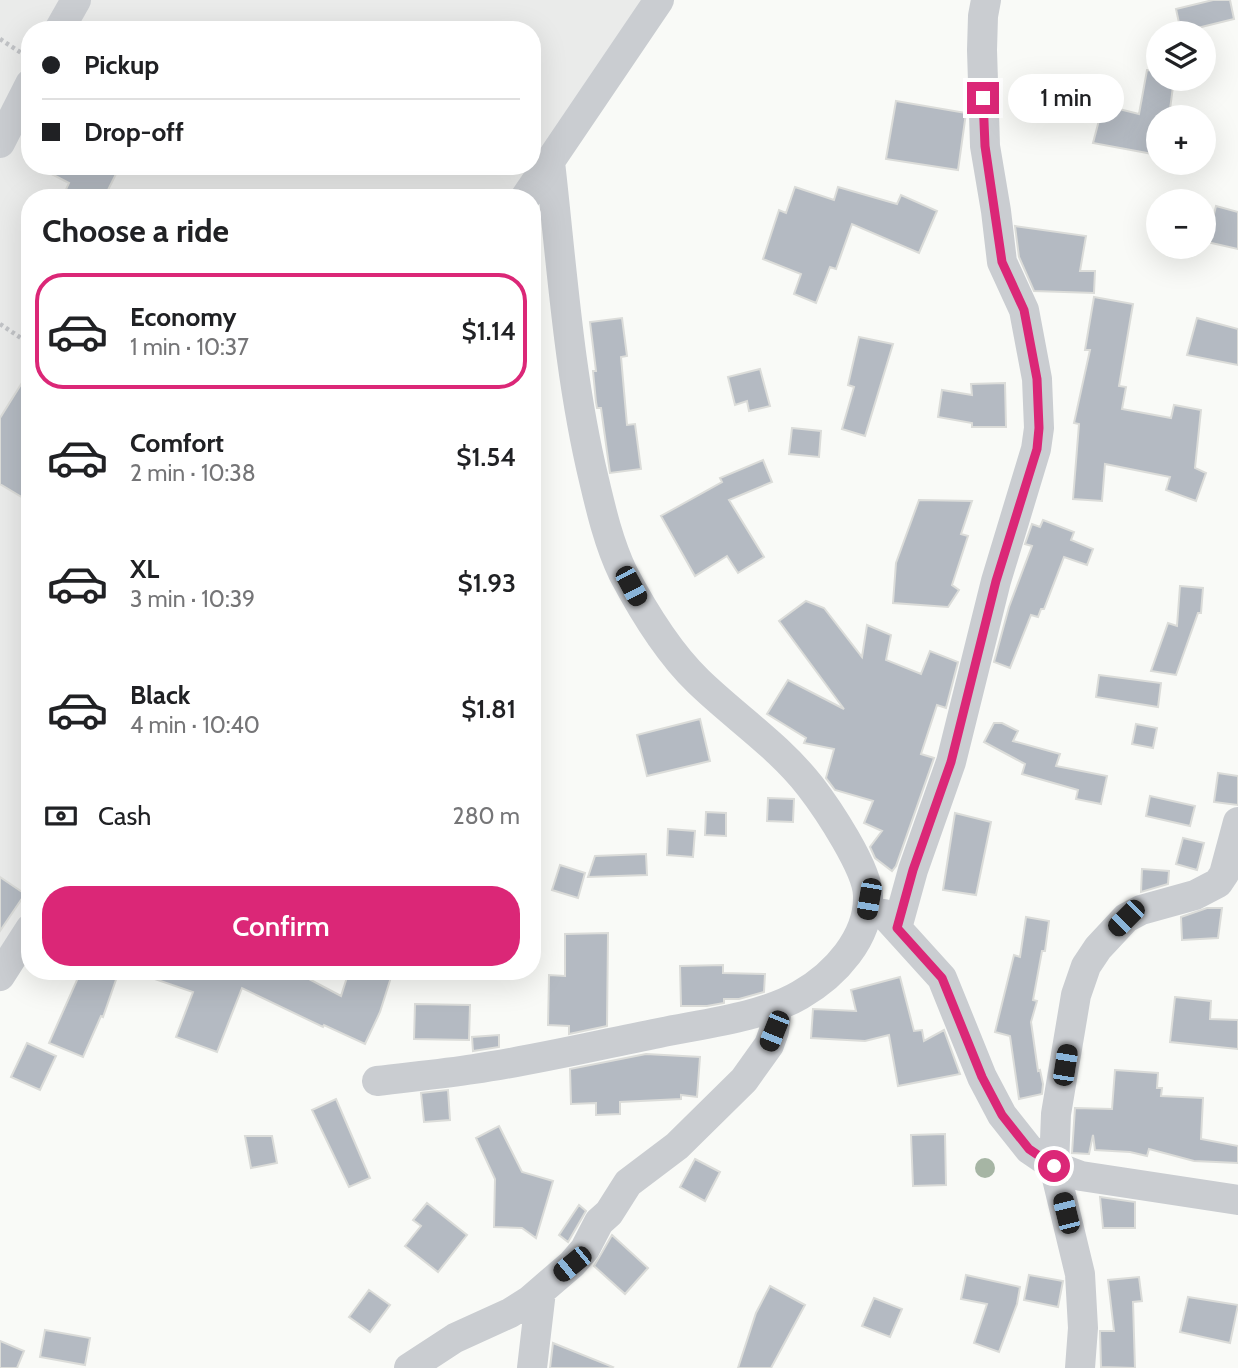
<!DOCTYPE html>
<meta charset="utf-8">
<style>
:root{--surface:#fff;--page:#f6f6f6;--text:#202124;--muted:#757577;--line:#e0e0e0;--accent:#db2777}
body{margin:0;font-family:Cabin,sans-serif;background:var(--page);color:var(--text);height:100vh;display:flex;flex-direction:column;font-size:26px;white-space:nowrap}
*{box-sizing:border-box;margin:0}
p{font-size:23px;color:var(--muted)}
.icon{flex:none;width:38px;height:38px;fill:none;stroke:currentColor;stroke-width:2;stroke-linecap:round;stroke-linejoin:round}
.map{position:relative;flex:1;overflow:hidden}
.side{position:absolute;left:21px;top:189px;width:520px;height:791px;display:flex;flex-direction:column;background:var(--surface);border-radius:28px;box-shadow:0 7px 28px #0002}
.side>*{flex:none}
.banner{position:absolute;left:21px;top:21px;width:520px;height:154px;border-radius:28px;box-shadow:0 7px 28px #0002;display:grid;align-content:center;height:154px;padding:0 21px;background:var(--surface)}
.tools{position:absolute;left:1146px;top:21px;display:grid;gap:14px}
.tools a{display:grid;place-items:center;width:70px;height:70px;border-radius:50%;background:var(--surface);box-shadow:0 7px 28px #0002;font-size:35px}
.end{position:absolute;width:32px;height:32px;margin:-16px;border:9px solid #db2777;background:#fff;box-shadow:0 0 0 4px #fff}
.from{border-radius:50%}
.bubble{position:absolute;height:49px;border-radius:24px;background:var(--surface);box-shadow:0 7px 28px #0002;font-size:23px;font-weight:600;line-height:49px;text-align:center}
.car{position:absolute;width:21px;height:42px;margin:-21px -10px;border-radius:9px;box-shadow:0 0 5px 2px #0007;background:linear-gradient(#222 24%,#8ab4d8 0 40%,#222 0 76%,#8ab4d8 0 86%,#222 0)}
.banner b{display:flex;align-items:center;gap:24px;height:66px;font-size:26px}
.banner b+b{border-top:2px solid var(--line)}
.banner i{width:18px;height:18px;background:var(--text)}
ul{padding:0;list-style:none}
li{display:flex;align-items:center;gap:21px;height:116px;margin:0 14px 10px;padding:0 7px;border:4px solid transparent;border-radius:28px}
li div{flex:1}
li b{display:block;font-size:26px}
li em{font-style:normal;font-weight:600}
li.selected{border-color:var(--accent)}
li>.icon{width:63px;height:63px;stroke-width:1.5}
h2{padding:0 21px;font-size:32px;line-height:84px}
.pay{display:flex;align-items:center;gap:18px;height:77px;padding:0 21px;font-size:26px}
.pay p{margin-inline-start:auto}
.action{display:flex;gap:14px;margin-top:auto;padding:14px 21px}
.action a{flex:1;height:80px;border-radius:28px;background:var(--accent);color:#fff;font-size:28px;font-weight:600;line-height:80px;text-align:center}
.map>svg:first-child{display:block}
.built{fill:#eaebea;fill-rule:evenodd}
.building{fill:#b4bac2;stroke:#dbdcd9;stroke-width:2}
.lines{fill:none;stroke-linecap:round;stroke-linejoin:round}
.path{stroke:#c1c3c6;stroke-width:4.5;stroke-dasharray:3.5 3.5;stroke-linecap:butt}
.minor{stroke:#cacdd1;stroke-width:30}
.tree{fill:#a6b5a4}
.route{stroke:#db2777;stroke-width:9}
</style>
<div class="map">
<svg width="1238" height="1368" viewBox="0 0 1238 1368">
<rect width="100%" height="100%" fill="#f9faf7"/>
<path class="built" d="M0,0H652L520,198H30V946L0,992ZM30,30H532V166H30Z"/>
<path class="building" d="M1213,0H1230L1234,19L1181,32L1176,9Z
M1147,70L1158,71V79H1174L1169,117H1158V155L1093,143L1103,105L1139,114Z
M896,101L966,113L958,170L886,159Z
M36,166H120L104,198H62L69,183Z
M795,187L834,200L838,187L897,204L901,195L937,211L919,253L852,224L836,269L830,267L816,303L794,294L801,274L763,259L779,210L786,213Z
M1216,206L1238,212V249L1207,242Z
M1015,226L1086,236L1080,271H1095L1094,293L1034,291L1019,257Z
M1094,297L1133,304L1119,386L1126,387L1122,409L1171,418L1174,405L1201,410L1195,468L1206,473L1196,501L1166,490L1170,477L1105,464L1102,501L1073,499L1079,424L1074,423L1090,350H1085Z
M622,318L627,356L621,357L627,425L635,424L641,469L610,473L601,408H597L596,402L593,371H596L590,322Z
M1197,318L1238,329V365L1187,355Z
M859,337L893,344L865,436L842,429L854,387L848,385Z
M760,369L770,406L749,411L747,401L735,405L728,377Z
M30,370V502L0,484V418Z
M1005,383L1006,427H972V423L938,417L942,390L972,395L971,384Z
M792,428L821,431L819,457L789,454Z
M763,460L772,482L729,500L764,557L738,573L727,556L695,576L661,516L722,482L720,478Z
M919,500L972,501L961,534L968,536L952,585L959,590L948,607L893,603L896,563Z
M1043,520L1074,532L1071,540L1093,549L1087,565L1064,557L1044,609H1041L1038,617L1031,615L1010,668L994,662L1009,607L1032,546L1025,544L1032,524L1040,527Z
M1180,586L1203,588L1201,613H1198L1176,675L1151,671L1168,623L1177,626Z
M806,601L824,608L862,657L867,625L891,635L886,660L921,674L930,651L958,662L946,708L937,705L921,754L934,758L896,866L892,871L875,858L870,847L882,831L864,823L873,801L835,790L826,778L834,749L804,743L806,738L767,714L788,680L844,709L779,621Z
M1099,675L1161,683L1158,707L1096,697Z
M700,719L710,761L647,776L637,735Z
M994,723H1002L1018,731L1013,741L1060,754L1056,766L1107,776L1101,804L1076,799L1078,790L1022,774L1025,764L984,742Z
M1136,724L1157,728L1153,748L1132,744Z
M1218,773L1238,776V805L1214,802Z
M1150,796L1195,806L1190,826L1146,816Z
M768,798L794,799L793,822L767,821Z
M706,812L726,813V836L705,835Z
M955,813L991,822L976,895L943,890Z
M668,829L695,831L693,857L667,855Z
M1183,838L1204,843L1197,870L1176,864Z
M646,854L647,875L588,877L595,856Z
M560,865L585,873L578,898L552,890Z
M1142,869L1169,871L1168,884L1141,892Z
M0,877L25,894L0,931Z
M1207,908H1222L1218,938L1182,940L1181,917Z
M1026,917L1049,921L1045,951H1042L1033,1000L1037,1001L1031,1022L1038,1071L1040,1070L1043,1084L1042,1094L1019,1099L1010,1036L995,1032L1014,955L1020,957Z
M608,933L607,1026L569,1034V1026L548,1025L549,975L565,976V934Z
M723,965V973L765,974L764,992L739,999H724V1003L707,1006H681L680,966Z
M81,971H119L103,1017L101,1016L83,1057L49,1043Z
M143,971H294L341,996L349,971H393L380,1012L365,1044L324,1025L323,1027L242,988L217,1052L176,1037L193,992L143,975Z
M900,977L914,1031L922,1030L924,1041L944,1030L960,1074L898,1086L889,1035L865,1041L811,1038L813,1009L856,1011L851,990Z
M1175,997L1211,1001L1210,1019L1238,1020V1049L1170,1042Z
M415,1004L470,1005L469,1040L414,1039Z
M499,1035V1047L473,1051L472,1037Z
M27,1043L56,1056L40,1090L11,1077Z
M646,1054L700,1057L697,1097L681,1095V1099L620,1102V1114L596,1115V1103L571,1104L570,1069Z
M1115,1070L1158,1073L1157,1088H1162L1161,1096L1203,1098L1201,1139L1238,1146V1163L1194,1161L1149,1149L1147,1156L1130,1152L1095,1150L1093,1135L1089,1154L1072,1153L1075,1108L1112,1109Z
M448,1090L450,1120L424,1122L421,1093Z
M336,1099L370,1178L349,1187L312,1110Z
M499,1126L522,1172L553,1181L536,1238L522,1228L494,1227L495,1179L476,1138Z
M945,1134L946,1185L913,1186L911,1135Z
M245,1136H272L277,1163L251,1168Z
M695,1159L720,1172L705,1201L680,1187Z
M1100,1197L1135,1202V1228H1103Z
M427,1203L467,1235L438,1272L405,1246L421,1226L413,1220Z
M579,1205L586,1211L568,1242L559,1235Z
M612,1235L648,1268L625,1294L594,1266Z
M966,1275L1020,1287L1017,1304L999,1352L974,1343L987,1304L961,1299Z
M1029,1275L1063,1281L1058,1307L1024,1300Z
M1139,1277L1142,1301L1133,1302L1135,1368L1101,1367L1100,1331H1114L1108,1280Z
M770,1286L805,1305L771,1368H738L756,1313Z
M369,1290L390,1305L370,1332L349,1317Z
M1188,1297L1238,1305L1230,1343L1180,1332Z
M874,1298L902,1309L890,1337L862,1326Z
M45,1330L90,1338L85,1365L40,1357Z
M0,1341L24,1351L17,1368H0Z
M553,1343L613,1367L612,1368H550Z"/>
<g class="lines">
<path class="path" d="M0,39L26,56
M0,324L30,344"/>
<path class="minor" d="M59,30L76,0
M0,143L30,84
M525,198L659,0
M884,914L942,978L982,1077L1002,1115L1029,1149L1054,1166L1081,1176L1238,1200
M897,928L913,870L951,762L996,581L1036,449L1039,428L1037,379L1024,310L1002,262L996,211L985,146L982,50L983,16L986,0
M0,976L30,929
M377,1081C409,1077 442,1074 474,1069C536,1060 598,1045 659,1033C702,1024 763,1017 800,995C835,975 869,938 868,896C868,869 827,808 810,786C778,745 735,717 698,681C667,651 643,611 623,573C609,544 601,510 594,480C569,376 562,268 550,162
M409,1368L455,1338L510,1313L529,1301L572,1264L585,1249L599,1222L609,1213L628,1183L677,1146L744,1080L769,1045L774,1031L777,1007
M532,1368L541,1291
M1080,1368L1083,1328L1080,1274L1054,1166L1056,1114L1076,995L1086,966L1098,948L1126,918L1141,910L1195,895L1218,883L1224,874L1238,822"/>
</g>
<circle class="tree" cx="985" cy="1168" r="10"/>
<g class="lines">
<path class="route" d="M983,98L985,146L1002,262L1024,310L1037,379L1039,428L1037,449L996,581L951,762L913,870L897,928L942,978L982,1077L1002,1115L1029,1149L1054,1166"/>
</g>
</svg>
<div class="tools">
<a><svg class="icon" aria-label="layers" viewBox="0 0 24 24"><path d="M12 4l9 5-9 5-9-5zM3 14l9 5 9-5"/></svg></a>
<a>+</a>
<a>−</a>
</div>
<i class="end from" style="left:1054px;top:1166px"></i>
<i class="end" style="left:983px;top:98px"></i>
<div class="bubble" style="left:1008px;top:74px;width:116px">1 min</div>
<i class="car" style="left:631px;top:586px;rotate:152deg"></i>
<i class="car" style="left:869px;top:899px;rotate:190deg"></i>
<i class="car" style="left:1126px;top:918px;rotate:225deg"></i>
<i class="car" style="left:774px;top:1031px;rotate:202deg"></i>
<i class="car" style="left:1065px;top:1065px;rotate:9deg"></i>
<i class="car" style="left:1066px;top:1213px;rotate:346deg"></i>
<i class="car" style="left:572px;top:1264px;rotate:231deg"></i>
<div class="banner">
<b><i class="from"></i>Pickup</b>
<b><i></i>Drop-off</b>
</div>
<section class="side">
<h2>Choose a ride</h2>
<ul>
<li class="selected"><svg class="icon" aria-label="car" viewBox="0 0 24 24"><path d="M5 17H2v-5l4-1 3-4h7l3 4 3 1v5h-3M9 17h6M6 11h13"/><circle cx="7" cy="17" r="2"/><circle cx="17" cy="17" r="2"/></svg><div><b>Economy</b><p>1 min · 10:37</p></div><em>$1.14</em></li>
<li><svg class="icon" aria-label="car" viewBox="0 0 24 24"><path d="M5 17H2v-5l4-1 3-4h7l3 4 3 1v5h-3M9 17h6M6 11h13"/><circle cx="7" cy="17" r="2"/><circle cx="17" cy="17" r="2"/></svg><div><b>Comfort</b><p>2 min · 10:38</p></div><em>$1.54</em></li>
<li><svg class="icon" aria-label="car" viewBox="0 0 24 24"><path d="M5 17H2v-5l4-1 3-4h7l3 4 3 1v5h-3M9 17h6M6 11h13"/><circle cx="7" cy="17" r="2"/><circle cx="17" cy="17" r="2"/></svg><div><b>XL</b><p>3 min · 10:39</p></div><em>$1.93</em></li>
<li><svg class="icon" aria-label="car" viewBox="0 0 24 24"><path d="M5 17H2v-5l4-1 3-4h7l3 4 3 1v5h-3M9 17h6M6 11h13"/><circle cx="7" cy="17" r="2"/><circle cx="17" cy="17" r="2"/></svg><div><b>Black</b><p>4 min · 10:40</p></div><em>$1.81</em></li>
</ul>
<div class="pay"><svg class="icon" aria-label="cash" viewBox="0 0 24 24"><path d="M3 7h18v10H3z"/><circle cx="12" cy="12" r="2"/></svg>Cash<p>280 m</p></div>
<div class="action"><a>Confirm</a></div>
</section>
</div>
